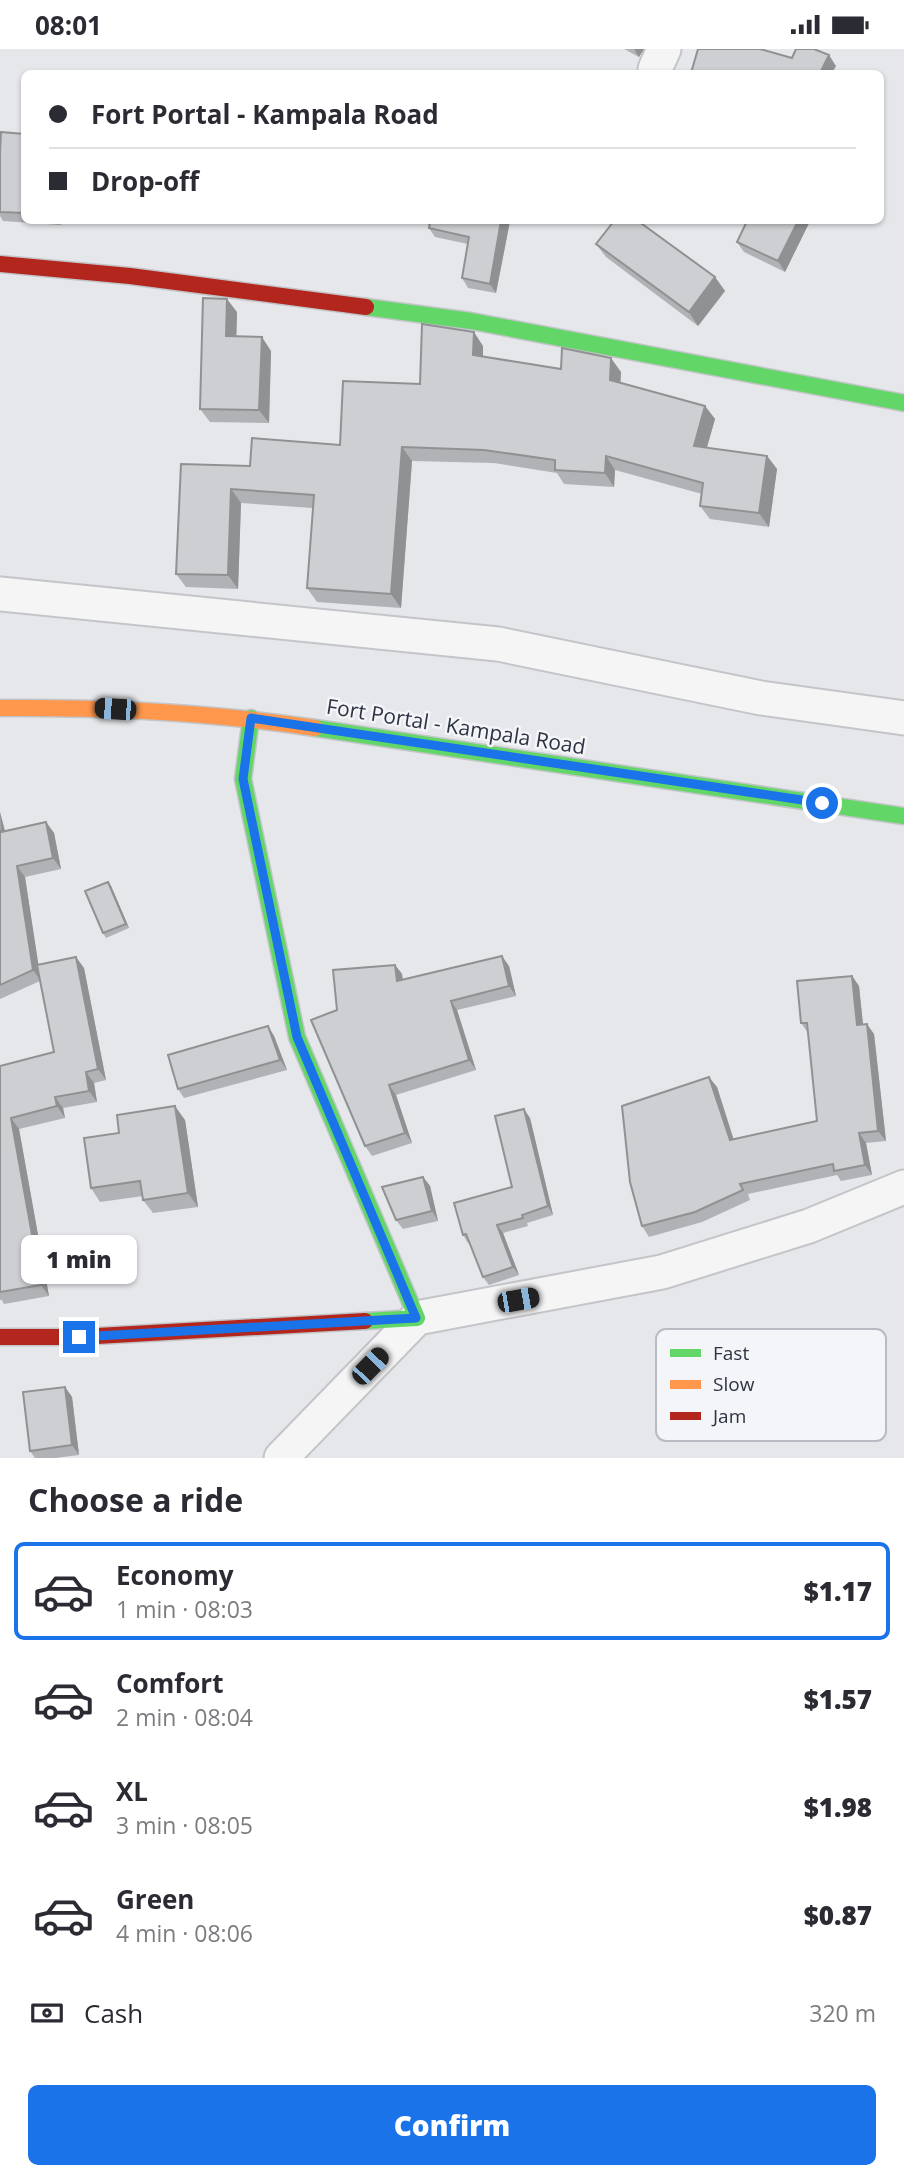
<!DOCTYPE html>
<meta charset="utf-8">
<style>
:root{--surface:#fff;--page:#f2f2f3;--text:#2b2b33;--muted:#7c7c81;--line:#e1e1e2;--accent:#1a73e8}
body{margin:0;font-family:"Open Sans",sans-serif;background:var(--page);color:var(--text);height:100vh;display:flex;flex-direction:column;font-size:26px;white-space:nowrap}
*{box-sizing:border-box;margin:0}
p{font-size:23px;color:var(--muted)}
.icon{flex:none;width:38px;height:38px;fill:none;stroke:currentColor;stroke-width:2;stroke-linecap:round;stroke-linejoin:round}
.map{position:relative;height:1409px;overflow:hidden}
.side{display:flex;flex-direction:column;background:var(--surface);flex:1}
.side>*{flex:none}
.banner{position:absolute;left:21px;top:21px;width:863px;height:154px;border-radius:10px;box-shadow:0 2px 5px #0004;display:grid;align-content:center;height:154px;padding:0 28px;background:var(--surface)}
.end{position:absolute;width:32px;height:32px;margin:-16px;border:9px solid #1a73e8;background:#fff;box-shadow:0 0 0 4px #fff}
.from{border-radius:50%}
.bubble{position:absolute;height:49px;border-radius:10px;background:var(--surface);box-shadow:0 2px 5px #0004;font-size:23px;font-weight:800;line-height:49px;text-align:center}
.car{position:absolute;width:21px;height:42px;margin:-21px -10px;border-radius:9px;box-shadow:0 0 5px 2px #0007;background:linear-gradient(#222 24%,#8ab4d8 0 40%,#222 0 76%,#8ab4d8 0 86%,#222 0)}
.banner b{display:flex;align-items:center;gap:24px;height:66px;font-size:26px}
.banner b+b{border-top:2px solid var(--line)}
.banner i{width:18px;height:18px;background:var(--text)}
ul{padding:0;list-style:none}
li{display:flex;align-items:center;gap:21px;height:98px;margin:0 14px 10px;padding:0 14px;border:4px solid transparent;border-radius:10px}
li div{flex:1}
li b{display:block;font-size:26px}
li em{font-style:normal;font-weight:800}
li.selected{border-color:var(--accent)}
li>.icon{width:63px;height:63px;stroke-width:1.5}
h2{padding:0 28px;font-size:32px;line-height:84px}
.pay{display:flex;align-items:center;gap:18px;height:77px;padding:0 28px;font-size:26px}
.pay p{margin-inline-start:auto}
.button{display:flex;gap:14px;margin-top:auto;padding:14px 28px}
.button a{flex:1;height:80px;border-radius:10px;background:var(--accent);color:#fff;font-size:28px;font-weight:800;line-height:80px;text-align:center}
.status{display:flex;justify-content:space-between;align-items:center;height:49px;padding:0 35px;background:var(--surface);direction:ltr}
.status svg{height:19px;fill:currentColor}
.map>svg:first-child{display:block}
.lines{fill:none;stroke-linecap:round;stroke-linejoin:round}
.street-casing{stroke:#c3c5c8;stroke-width:37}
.fast-casing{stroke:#c3c5c8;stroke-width:19}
.slow-casing{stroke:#c3c5c8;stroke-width:19}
.jam-casing{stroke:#c3c5c8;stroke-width:19}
.street{stroke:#f5f5f6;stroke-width:33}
.fast{stroke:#63d668;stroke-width:16}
.slow{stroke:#ff974d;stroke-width:16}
.jam{stroke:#b3261e;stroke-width:16}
.wall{fill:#b0b2b5}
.shaded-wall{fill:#909193}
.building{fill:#cdcfd2;stroke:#909193;stroke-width:2}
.route{stroke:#1a73e8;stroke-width:9}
.labels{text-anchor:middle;stroke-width:5;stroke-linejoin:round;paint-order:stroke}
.street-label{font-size:21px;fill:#2c3343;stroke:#f4f5f8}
.key{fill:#f4f5f8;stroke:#b8bbc2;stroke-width:2}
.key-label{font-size:19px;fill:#2c3343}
</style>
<div class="status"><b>08:01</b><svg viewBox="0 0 49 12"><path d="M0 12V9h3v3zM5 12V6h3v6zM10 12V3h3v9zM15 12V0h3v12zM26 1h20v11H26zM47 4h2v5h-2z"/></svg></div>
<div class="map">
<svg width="904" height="1409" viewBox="0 0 904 1409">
<rect width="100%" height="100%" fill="#e5e7ea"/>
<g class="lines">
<defs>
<path id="street" d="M655,20L664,0
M0,545L498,595L761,649L904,669
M281,1409L417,1269L662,1223L809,1177L904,1138"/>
<path id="fast" d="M366,258L471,272L904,354
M251,669L243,730L297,988L417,1269L365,1272
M315,679L904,767"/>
<path id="slow" d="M0,659C105,658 210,663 315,679"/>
<path id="jam" d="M0,215L130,227L366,258
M0,1288H79L365,1272"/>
</defs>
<use href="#street" class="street-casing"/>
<use href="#fast" class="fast-casing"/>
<use href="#slow" class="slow-casing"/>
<use href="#jam" class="jam-casing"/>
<use href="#street" class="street"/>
<use href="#fast" class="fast"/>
<use href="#slow" class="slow"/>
<use href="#jam" class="jam"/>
</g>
<path class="wall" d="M624,0H644L639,8Z
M24,85V172H61V176L3,172L0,167V104Z
M426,172H510L496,244L468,239L462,229L468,195L435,188L429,179L430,172Z
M747,172H810L785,223L744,203L737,193Z
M596,195L715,228L725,242L698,277L606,208Z
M237,263L236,288L271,302L269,374L210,373L200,360Z
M483,297V307L561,320L621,323L620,333L705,357L715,370L707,399L767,407L777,420L769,478L710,470L700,457L702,445L615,421L614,438L564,435L557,424L494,414L412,412L401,559L317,553L307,539L313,459L241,454L238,540L186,538L176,525L181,415L250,417L340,396L420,335Z
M0,763L5,782L46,773L54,784L61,820L25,828L38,916L84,919L106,1031L94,1034L97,1053L63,1059L65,1069L19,1080L49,1247L4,1255L2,1251H0V1017L54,1003L40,932L0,950Z
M108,833L111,837L129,879L106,889L103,884Z
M395,916L402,925L403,931L509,917L516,947L457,961L476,1021L396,1046L412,1094L372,1107L365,1097L337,961Z
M852,927L859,937L863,975L874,985L886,1092L866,1094L872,1126L841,1132L837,1126L748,1145L750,1151L702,1173L649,1188L642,1177L717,1038L734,1091L817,1072L808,984L801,974Z
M268,977L274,987L287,1021L184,1049L178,1040Z
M530,1069L553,1166L527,1174L528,1177L503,1184L519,1226L489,1236L483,1228L470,1194H468L463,1186L512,1138Z
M185,1071L198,1158L153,1164L143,1151V1147L100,1153L91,1139L119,1084Z
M423,1128L430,1137L438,1172L403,1180L396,1171Z
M65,1338L72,1348L79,1406L55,1409H35L30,1402Z"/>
<path class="shaded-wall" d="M634,0H644L639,8Z
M829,6L836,17L832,24H820Z
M501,172H510L496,244L490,235Z
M798,172H810L785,223L778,212Z
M715,228L725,242L698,277L689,263Z
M227,250L237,263L236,301L226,287Z
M474,283L483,297V319L473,306Z
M262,288L271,302L269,374L259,361Z
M611,309L621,323L620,344L610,331Z
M705,357L715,370L703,411L694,397Z
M402,398L412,412L401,559L391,545Z
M606,407L615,421L614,438L605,424Z
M767,407L777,420L769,478L759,464Z
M231,440L241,454L238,540L228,526Z
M0,763L8,794L1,783Z
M46,773L54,784L61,820L53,809Z
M17,817L25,828L41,932L33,921Z
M108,833L111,837L129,879L126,875Z
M502,907L509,917L516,947L509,937Z
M76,908L84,919L106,1031L98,1020Z
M395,916L402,925L404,942L397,932Z
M852,927L859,937L864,986L857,976Z
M451,952L457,961L476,1021L469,1011Z
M867,975L874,985L886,1092L878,1082Z
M268,977L274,987L287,1021L280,1011Z
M86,1023L94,1034L97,1053L89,1042Z
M709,1028L717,1038L737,1102L730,1091Z
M389,1036L396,1046L412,1094L405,1084Z
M55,1048L63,1059L65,1069L57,1057Z
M175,1057L185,1071L198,1158L188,1144Z
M524,1060L530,1069L553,1166L548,1157Z
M11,1069L19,1080L49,1247L41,1236Z
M859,1084L866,1094L872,1126L865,1116Z
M423,1128L430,1137L438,1172L432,1162Z
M497,1176L503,1184L519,1226L513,1218Z
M65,1338L72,1348L79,1406L72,1396Z"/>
<path class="building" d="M698,0H760L792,9L796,0H814L829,6L820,24H691Z
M1,83L24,85V164L0,163V104Z
M430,172H501L490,235L462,229L469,188L429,179Z
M614,172H638L715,228L689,263L596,195Z
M747,172H798L778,212L737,193Z
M203,249L227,250L226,287L262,288L259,361L200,360Z
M422,275L474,283L473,306L561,320L562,299L611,309L610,331L705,357L694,397L767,407L759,464L700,457L703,434L606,407L605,424L555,421V411L484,401L402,398L391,545L307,539L314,446L231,440L228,526L176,525L181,415L250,417L252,389L340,396L343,332L420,335Z
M46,773L53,809L17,817L33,921L0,936V781L1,783Z
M108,833L126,875L103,884L85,842Z
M502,907L509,937L451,952L469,1011L389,1036L405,1084L365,1097L311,971L337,961L333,921L395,916L397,932Z
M76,908L98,1020L86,1023L89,1042L55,1048L57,1057L11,1069L41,1236L0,1243V1017L54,1003L37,916Z
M852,927L857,976L867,975L878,1082L859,1084L865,1116L834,1122L833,1115L740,1135L743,1141L695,1163L642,1177L630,1133L622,1057L709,1028L730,1091L817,1072L807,974H801L797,932Z
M268,977L280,1011L178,1040L168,1006Z
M175,1057L188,1144L143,1151L140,1132L91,1139L84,1089L119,1084L117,1066Z
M524,1060L548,1157L522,1166L523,1169L497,1176L513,1218L483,1228L466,1185L463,1186L454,1154L512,1138L495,1067Z
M423,1128L432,1162L396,1171L382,1138Z
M65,1338L72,1396L30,1402L23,1343Z"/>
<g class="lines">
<path class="route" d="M79,1288L416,1269L297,988L243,730L251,669L822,754"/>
</g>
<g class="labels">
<g class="street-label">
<text transform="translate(456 678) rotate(9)" y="7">Fort Portal - Kampala Road</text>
</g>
</g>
<rect x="656" y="1280" width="230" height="112" rx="10" class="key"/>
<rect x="670" y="1300" width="31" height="8" fill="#63d668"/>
<rect x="670" y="1331" width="31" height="9" fill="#ff974d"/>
<rect x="670" y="1363" width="31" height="8" fill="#b3261e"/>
<g class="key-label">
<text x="713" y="1311">Fast</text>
<text x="713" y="1342">Slow</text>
<text x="713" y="1374">Jam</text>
</g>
</svg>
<i class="end from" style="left:822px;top:754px"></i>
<i class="end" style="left:79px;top:1288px"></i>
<div class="bubble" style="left:21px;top:1186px;width:116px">1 min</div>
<i class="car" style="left:115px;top:660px;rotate:274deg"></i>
<i class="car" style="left:518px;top:1251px;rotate:80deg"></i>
<i class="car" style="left:370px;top:1317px;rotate:44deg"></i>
<div class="banner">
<b><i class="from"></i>Fort Portal - Kampala Road</b>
<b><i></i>Drop-off</b>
</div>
</div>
<section class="side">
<h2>Choose a ride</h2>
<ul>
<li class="selected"><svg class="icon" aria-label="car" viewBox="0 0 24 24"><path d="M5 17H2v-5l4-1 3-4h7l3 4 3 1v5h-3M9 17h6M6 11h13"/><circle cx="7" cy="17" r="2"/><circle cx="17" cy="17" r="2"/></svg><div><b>Economy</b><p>1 min · 08:03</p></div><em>$1.17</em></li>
<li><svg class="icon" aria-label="car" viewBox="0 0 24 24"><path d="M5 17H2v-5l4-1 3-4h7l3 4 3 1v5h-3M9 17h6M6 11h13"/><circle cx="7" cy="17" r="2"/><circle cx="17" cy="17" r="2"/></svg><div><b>Comfort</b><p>2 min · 08:04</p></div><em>$1.57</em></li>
<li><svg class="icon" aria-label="car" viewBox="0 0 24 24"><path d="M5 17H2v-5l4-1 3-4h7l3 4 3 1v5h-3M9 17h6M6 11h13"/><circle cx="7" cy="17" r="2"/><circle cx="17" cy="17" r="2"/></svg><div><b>XL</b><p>3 min · 08:05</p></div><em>$1.98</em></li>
<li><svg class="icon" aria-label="car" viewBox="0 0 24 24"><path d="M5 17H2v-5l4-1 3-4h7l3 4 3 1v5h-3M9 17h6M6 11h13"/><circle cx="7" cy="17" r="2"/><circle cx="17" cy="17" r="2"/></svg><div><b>Green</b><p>4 min · 08:06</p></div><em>$0.87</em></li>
</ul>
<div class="pay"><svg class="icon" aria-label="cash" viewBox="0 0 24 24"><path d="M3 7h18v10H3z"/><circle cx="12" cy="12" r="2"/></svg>Cash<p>320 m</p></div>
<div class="button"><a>Confirm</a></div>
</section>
